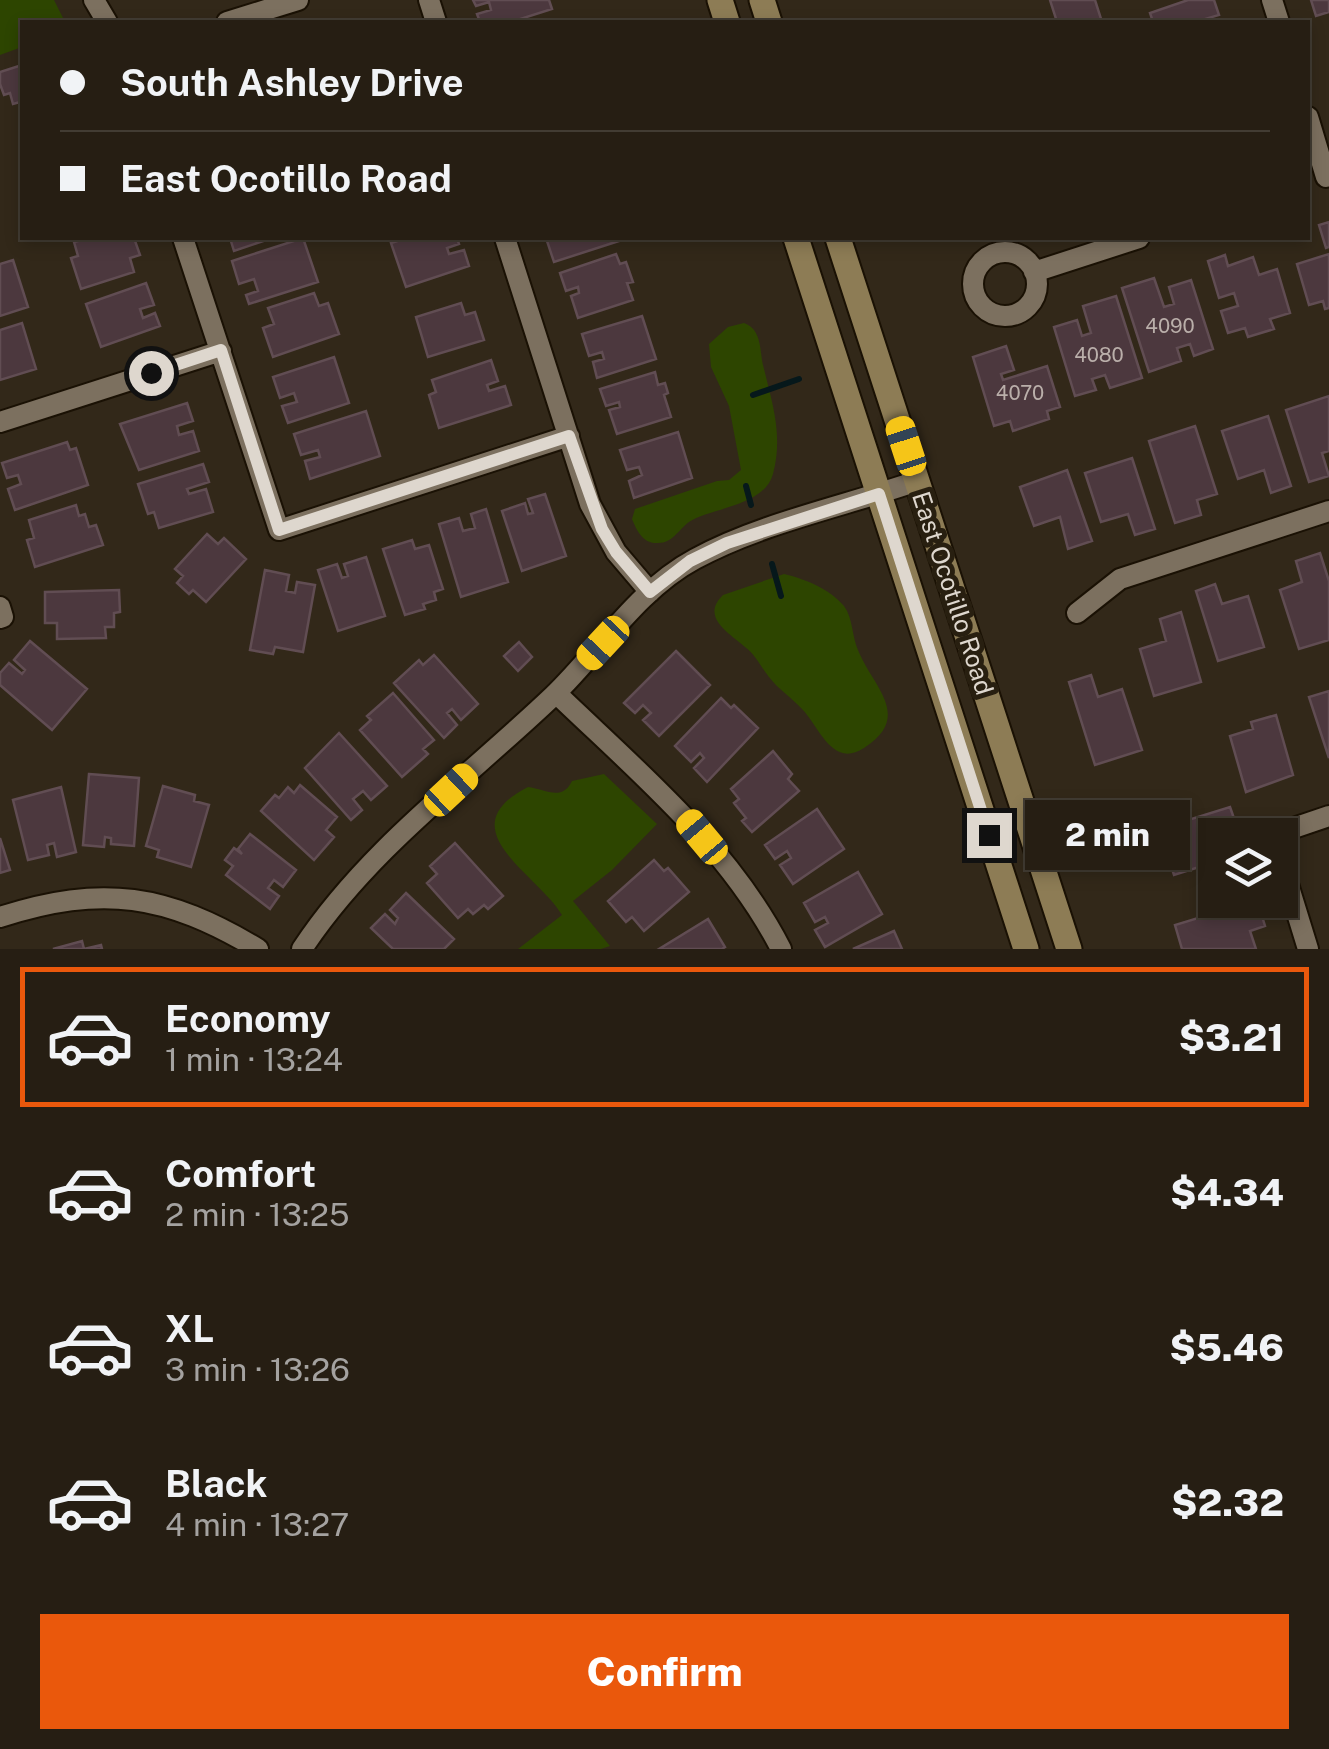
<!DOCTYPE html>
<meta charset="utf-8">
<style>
:root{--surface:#261e13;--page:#322b21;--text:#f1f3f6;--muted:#a4a2a0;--line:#423c33;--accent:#ea580c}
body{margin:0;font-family:"Public Sans",sans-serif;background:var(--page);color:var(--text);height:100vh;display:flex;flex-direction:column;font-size:38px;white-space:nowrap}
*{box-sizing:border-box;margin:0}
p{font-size:32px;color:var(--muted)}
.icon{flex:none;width:55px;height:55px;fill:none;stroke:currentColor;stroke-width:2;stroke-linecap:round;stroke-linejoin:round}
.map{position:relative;height:949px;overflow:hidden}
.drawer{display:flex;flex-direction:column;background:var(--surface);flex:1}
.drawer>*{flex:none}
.top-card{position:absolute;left:20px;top:20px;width:1290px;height:220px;border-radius:0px;box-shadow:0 5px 15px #0003,0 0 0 2px var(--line);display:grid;align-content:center;height:220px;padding:0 40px;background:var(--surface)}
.fabs{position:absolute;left:1198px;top:818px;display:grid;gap:20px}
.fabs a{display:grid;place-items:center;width:100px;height:100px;border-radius:0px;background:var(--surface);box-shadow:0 5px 15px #0003,0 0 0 2px var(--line);font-size:50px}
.end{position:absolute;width:45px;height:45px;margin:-22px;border:12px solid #ded7ce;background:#111;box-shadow:0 0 0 5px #111}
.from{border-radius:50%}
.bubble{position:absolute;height:70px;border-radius:0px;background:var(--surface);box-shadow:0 5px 15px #0003,0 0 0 2px var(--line);font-size:32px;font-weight:800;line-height:70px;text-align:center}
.car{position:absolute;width:30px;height:60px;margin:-30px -15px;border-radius:12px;box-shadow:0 0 8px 2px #0007;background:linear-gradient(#f5c518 24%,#345 0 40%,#f5c518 0 76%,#345 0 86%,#f5c518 0)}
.top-card b{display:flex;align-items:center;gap:35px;height:95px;font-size:38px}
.top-card b+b{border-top:2px solid var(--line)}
.top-card i{width:25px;height:25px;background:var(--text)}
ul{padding:18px 0 0;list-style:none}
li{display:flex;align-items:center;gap:30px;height:140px;margin:0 20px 15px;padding:0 20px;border:5px solid transparent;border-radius:0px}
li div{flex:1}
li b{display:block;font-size:38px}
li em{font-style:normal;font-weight:800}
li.current{border-color:var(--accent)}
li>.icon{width:90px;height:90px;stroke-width:1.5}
.button{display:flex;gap:20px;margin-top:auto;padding:20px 40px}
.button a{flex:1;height:115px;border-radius:0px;background:var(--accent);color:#fff;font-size:40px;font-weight:800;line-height:115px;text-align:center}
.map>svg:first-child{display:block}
.green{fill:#2d4500}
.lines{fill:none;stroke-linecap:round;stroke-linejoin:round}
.stream{stroke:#06181b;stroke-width:6}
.building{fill:#4c383e;stroke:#614d53;stroke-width:2.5}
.street-casing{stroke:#1a1104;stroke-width:24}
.secondary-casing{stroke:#1a1104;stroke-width:29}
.street{stroke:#7c705f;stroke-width:20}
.secondary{stroke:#8d7c55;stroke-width:25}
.route{stroke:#ded7ce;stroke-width:12}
.labels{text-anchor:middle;stroke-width:10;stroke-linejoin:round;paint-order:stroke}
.number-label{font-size:20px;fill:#baafaa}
.street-label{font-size:25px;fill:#ded7ce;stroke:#281f10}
</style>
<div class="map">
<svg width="1329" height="949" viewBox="0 0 1329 949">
<rect width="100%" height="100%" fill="#322819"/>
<path class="green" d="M0,0H54L65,22H22V47L0,55Z
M744,323C763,330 759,351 764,369C773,406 783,436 773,474C764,507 709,508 689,522C678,530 673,543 658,543C643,544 637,531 632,519L635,509L717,481L729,480L741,470L729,406L711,367L709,344L728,327Z
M784,574C805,579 830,589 844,606C853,618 852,637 858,650C872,686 914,716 864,748C832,769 819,726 802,709C791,697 778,689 769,677C761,667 755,654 745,647C729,633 700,617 723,595Z
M604,774L657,824L612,870L573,901L610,946L601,949H518L562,915C538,874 446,829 528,787C545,789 562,802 572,781Z"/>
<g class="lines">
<path class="stream" d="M753,395L799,379
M746,486L751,505
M772,564L781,596"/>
</g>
<path class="building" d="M473,0H549L552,9L511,22H480L477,14L491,10L489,2L476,6Z
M1050,0H1095L1102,22H1057Z
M1188,0H1214L1219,15L1205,19L1206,22H1153L1150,13Z
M1311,0H1329V12L1316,16Z
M22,65V108L20,102L13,104L10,93L4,95L0,84V72Z
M1329,222V247L1326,248L1319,225Z
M90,238H134L140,255L130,258L134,272L81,289L71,258L78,256L74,242Z
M230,238H272L234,251Z
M303,238L318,282L249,304L246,295L258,291L254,279L239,284L232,261Z
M407,238H457L459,244L447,248L449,254L464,250L469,266L406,287L391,243Z
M546,238H625V239L554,262Z
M616,254L620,264L626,262L633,282L627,283L633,300L578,318L571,296L579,293L578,287L566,291L560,273Z
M1329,254V308L1325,309L1323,301L1309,305L1297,264Z
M1225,255L1228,266L1253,257L1259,275L1277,269L1290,313L1270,319L1274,329L1248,337L1245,328L1228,333L1221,311L1238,306L1234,293L1219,298L1208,261Z
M13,260L28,307L0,316V264Z
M1154,278L1164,307L1174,304L1169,287L1191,280L1213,349L1194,356L1190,344L1177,348L1181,361L1149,372L1122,288Z
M146,283L154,305L140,309L143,318L155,313L160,326L101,347L86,304Z
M314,293L319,306L328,303L339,334L273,357L263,328L274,324L268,308Z
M1116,296L1142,378L1110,388L1105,375L1092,379L1096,390L1075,396L1054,327L1077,320L1082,336L1091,333L1083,306Z
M461,303L465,315L475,312L484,340L428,357L416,317Z
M642,316L656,359L597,378L593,362L604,359L602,352L589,356L582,334Z
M22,323L36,369L0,380V330Z
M1006,346L1014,370L1001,374L1003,380L1047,366L1060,407L1047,411L1049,419L1013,431L1010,421L994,426L973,357Z
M334,357L349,403L288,423L282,406L297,402L294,393L280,398L273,377Z
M491,360L498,381L487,385L489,391L505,386L511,405L439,428L429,395L436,392L432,380Z
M655,372L658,385L665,383L668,393L664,395L671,417L617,434L609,410L620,407L619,402L606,406L600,389Z
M1329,396V451L1322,453L1329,476L1309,482L1286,410Z
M187,403L193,421L177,426L179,435L193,431L199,451L139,470L120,424Z
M366,411L380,456L310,479L305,461L320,457L318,450L301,455L294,434Z
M1268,416L1291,486L1271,493L1264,470L1238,479L1222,431Z
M1195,426L1217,494L1197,500L1201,515L1175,523L1149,441Z
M678,432L692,478L634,498L629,481L642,475L639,467L627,470L620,450Z
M67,442L70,450L76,448L88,485L15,510L8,489L21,484L18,475L7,478L2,463Z
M1132,458L1155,529L1135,535L1128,514L1101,522L1085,473Z
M203,464L209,482L187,489L189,494L206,489L213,512L159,528L154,512L148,514L138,484Z
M1067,470L1092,541L1068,549L1060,517L1034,526L1020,487Z
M545,494L566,556L522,571L502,511L525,503L528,514L533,513L528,499Z
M76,505L79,516L85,514L89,527L96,525L103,545L35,567L27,540L34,538L29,520Z
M486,509L508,582L461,597L439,524L459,518L463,531L475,528L471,514Z
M207,534L218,544L224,538L246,559L206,602L193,590L189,594L177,583L183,576L175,569Z
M412,540L415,549L429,545L443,589L434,592L436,600L423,604L425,609L405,615L383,549Z
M1320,553L1329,581V640L1299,649L1280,590L1302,582L1296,561Z
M366,557L385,616L338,631L318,570L337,564L342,578L348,576L344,564Z
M265,570L289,575L286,591L295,593L297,582L315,585L303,652L275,647L273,654L250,650Z
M1215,584L1222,604L1248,596L1264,647L1218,661L1196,591Z
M119,590L120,612L114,613V627H105L106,638L57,639V623H45V592Z
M1181,612L1201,682L1154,696L1140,649L1166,641L1160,619Z
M30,641L87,689L52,730L0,685V673L9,663L22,674L25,670L14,660Z
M519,642L532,657L518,671L504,656Z
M676,651L710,685L659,736L643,720L651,713L643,705L635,713L624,703Z
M434,655L478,704L461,720L452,709L447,713L457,725L444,738L394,683L419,660L423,665Z
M1091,675L1098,697L1122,689L1142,750L1095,765L1069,682Z
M1329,691V758L1309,697Z
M393,693L434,740L423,749L428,754L402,777L360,730L371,720L367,716Z
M721,698L731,708L734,705L758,728L707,782L694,768L704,758L700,753L691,762L675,746Z
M1276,715L1293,775L1246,792L1230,736L1253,729L1251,722Z
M339,733L387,786L371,800L363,791L353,799L362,810L351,820L305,768Z
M773,751L792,774L788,779L799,791L752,832L742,821L746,818L734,803L739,799L731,789Z
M89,774L139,778L134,846L111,844V838L105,837L104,847L83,845Z
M300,785L337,817L326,830L334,837L314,860L261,811L275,795L279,798L288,787L294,793Z
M163,786L195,795L194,801L209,805L191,867L157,857L159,850L146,846Z
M61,787L76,852L57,857L54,843L47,845L49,855L28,860L13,800Z
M1230,807L1237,827L1214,834L1215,862L1174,875L1159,829Z
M817,809L844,849L793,884L780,865L791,858L787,851L775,859L765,845Z
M250,834L296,870L283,887L274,880L268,888L279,896L270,909L226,875L233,866L225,860L234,848L242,854L238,849Z
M0,838L10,870L0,873Z
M455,843L503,896L488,909L484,905L473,914L468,909L458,918L427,883L437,874L430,866Z
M654,860L664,871L668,868L689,892L644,931L632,917L626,922L608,901Z
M858,872L882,914L825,947L815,930L828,923L825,917L815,922L804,903Z
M406,893L454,939L444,949H393L371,928L385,914L395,924L398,918L390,910Z
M1257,900L1265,926L1250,931L1256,949H1182L1175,925Z
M708,919L725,947L722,949H659Z
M894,931L902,949H853Z
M82,941L84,949L101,945L102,949H53Z"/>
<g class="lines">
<defs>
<path id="street" d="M94,0L107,22
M429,0L436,22
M1272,0L1279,22
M227,22L298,0
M1308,117L1326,177
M183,238L279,530L569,436
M505,238L590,504L616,552L650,592
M973 284a32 32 0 1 1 64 0a32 32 0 1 1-64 0Z
M1034,272L1139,238
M0,422L221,351
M0,607L3,617L0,618
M1077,613L1120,579L1329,511
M556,693C637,771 729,847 781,949
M1273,835L1329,816
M1280,858L1308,949
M0,917C103,884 166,894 258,949
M302,949C367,850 468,777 553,696C599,652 637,590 695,559C761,523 845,506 917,481"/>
<path id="secondary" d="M720,0L727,22
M762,0L769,22
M796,238L1026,949
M838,238L1069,949"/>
</defs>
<use href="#street" class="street-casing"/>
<use href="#secondary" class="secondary-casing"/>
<use href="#street" class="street"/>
<use href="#secondary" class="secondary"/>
</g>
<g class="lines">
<path class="route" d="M151,373L221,350L279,530L569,436L602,529L616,552L650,592L690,561L727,543L879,494L989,835"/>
</g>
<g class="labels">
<g class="number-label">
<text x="1170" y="333">4090</text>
<text x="1099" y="362">4080</text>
<text x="1020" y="400">4070</text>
</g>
<g class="street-label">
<text transform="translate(953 593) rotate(72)" y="9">East Ocotillo Road</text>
</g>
</g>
</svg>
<div class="fabs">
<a><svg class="icon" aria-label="layers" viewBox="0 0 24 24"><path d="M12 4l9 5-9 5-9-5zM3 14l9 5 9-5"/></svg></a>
</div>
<i class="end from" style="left:151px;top:373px"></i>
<i class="end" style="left:989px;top:835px"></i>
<div class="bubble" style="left:1025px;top:800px;width:165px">2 min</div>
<i class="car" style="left:906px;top:446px;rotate:342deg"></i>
<i class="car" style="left:603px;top:643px;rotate:223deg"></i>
<i class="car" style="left:451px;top:790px;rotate:47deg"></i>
<i class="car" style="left:702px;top:837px;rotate:320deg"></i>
<div class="top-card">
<b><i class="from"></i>South Ashley Drive</b>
<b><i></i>East Ocotillo Road</b>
</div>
</div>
<section class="drawer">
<ul>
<li class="current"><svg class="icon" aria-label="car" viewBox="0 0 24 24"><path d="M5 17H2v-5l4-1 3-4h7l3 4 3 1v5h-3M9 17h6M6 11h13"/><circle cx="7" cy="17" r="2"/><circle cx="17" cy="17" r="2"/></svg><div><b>Economy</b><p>1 min · 13:24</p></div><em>$3.21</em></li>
<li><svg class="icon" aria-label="car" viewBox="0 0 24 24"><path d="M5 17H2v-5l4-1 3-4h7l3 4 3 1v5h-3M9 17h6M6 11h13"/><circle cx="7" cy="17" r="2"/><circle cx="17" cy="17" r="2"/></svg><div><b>Comfort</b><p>2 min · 13:25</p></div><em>$4.34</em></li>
<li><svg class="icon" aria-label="car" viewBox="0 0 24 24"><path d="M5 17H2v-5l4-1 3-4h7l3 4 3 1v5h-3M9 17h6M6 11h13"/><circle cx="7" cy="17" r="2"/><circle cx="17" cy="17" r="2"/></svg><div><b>XL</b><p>3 min · 13:26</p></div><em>$5.46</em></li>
<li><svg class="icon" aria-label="car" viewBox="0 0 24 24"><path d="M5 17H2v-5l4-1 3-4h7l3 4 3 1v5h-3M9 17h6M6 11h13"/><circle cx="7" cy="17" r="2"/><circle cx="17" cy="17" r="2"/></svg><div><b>Black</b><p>4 min · 13:27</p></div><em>$2.32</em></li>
</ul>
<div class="button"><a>Confirm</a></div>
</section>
